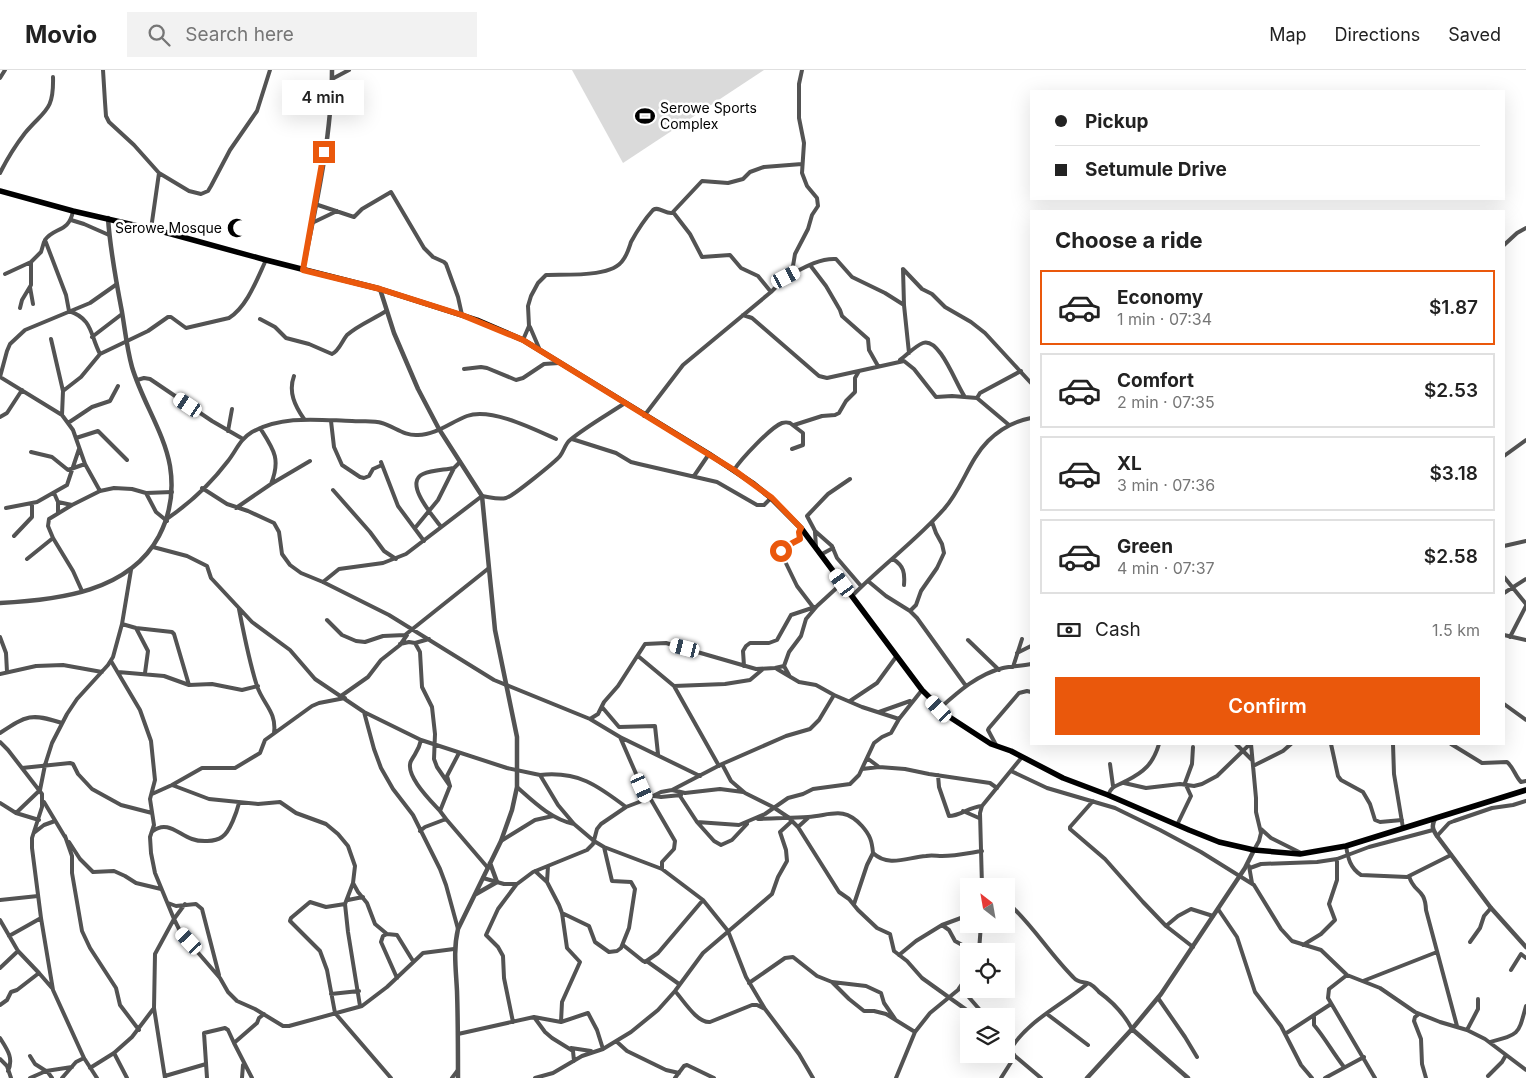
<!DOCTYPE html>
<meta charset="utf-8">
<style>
:root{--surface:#fff;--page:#f2f2f2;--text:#222;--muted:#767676;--line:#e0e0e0;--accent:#ea580c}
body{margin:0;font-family:Inter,sans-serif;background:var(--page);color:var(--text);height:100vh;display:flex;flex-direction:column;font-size:19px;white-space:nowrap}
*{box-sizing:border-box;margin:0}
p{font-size:16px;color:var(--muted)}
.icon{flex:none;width:28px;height:28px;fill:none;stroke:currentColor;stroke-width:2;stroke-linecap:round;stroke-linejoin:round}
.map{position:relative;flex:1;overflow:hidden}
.panel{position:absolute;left:1030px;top:140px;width:475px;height:535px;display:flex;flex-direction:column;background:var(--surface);border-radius:0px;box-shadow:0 5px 20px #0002}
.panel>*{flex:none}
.hud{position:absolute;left:1030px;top:20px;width:475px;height:110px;border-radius:0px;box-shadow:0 5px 20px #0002;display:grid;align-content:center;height:110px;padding:0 25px;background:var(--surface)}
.needle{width:32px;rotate:329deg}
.buttons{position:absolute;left:960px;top:808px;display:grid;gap:10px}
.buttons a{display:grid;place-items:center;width:55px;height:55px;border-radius:0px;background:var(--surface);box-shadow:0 5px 20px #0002;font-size:25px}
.end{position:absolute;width:22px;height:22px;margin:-11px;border:6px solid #ea580c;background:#fff;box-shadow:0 0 0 2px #fff}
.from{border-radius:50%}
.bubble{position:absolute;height:35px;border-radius:0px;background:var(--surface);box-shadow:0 5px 20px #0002;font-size:16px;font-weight:600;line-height:35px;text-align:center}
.car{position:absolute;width:15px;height:30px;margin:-15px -8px;border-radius:6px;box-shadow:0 0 4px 1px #0007;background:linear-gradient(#fff 24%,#345 0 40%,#fff 0 76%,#345 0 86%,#fff 0)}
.hud b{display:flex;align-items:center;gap:18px;height:48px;font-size:19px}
.hud b+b{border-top:1px solid var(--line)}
.hud i{width:12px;height:12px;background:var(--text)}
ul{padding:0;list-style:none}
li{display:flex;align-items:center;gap:15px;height:75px;margin:0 10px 8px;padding:0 15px;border:2px solid var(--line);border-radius:0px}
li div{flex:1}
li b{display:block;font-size:19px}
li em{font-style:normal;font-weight:600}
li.active{border-color:var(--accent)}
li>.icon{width:45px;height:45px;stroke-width:1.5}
h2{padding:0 25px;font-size:22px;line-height:60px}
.pay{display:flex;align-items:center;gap:12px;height:55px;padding:0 25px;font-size:19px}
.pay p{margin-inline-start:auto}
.button{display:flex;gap:10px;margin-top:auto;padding:10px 25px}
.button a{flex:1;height:58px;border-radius:0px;background:var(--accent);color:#fff;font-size:20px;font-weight:600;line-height:58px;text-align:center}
header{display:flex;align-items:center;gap:30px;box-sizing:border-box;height:70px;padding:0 25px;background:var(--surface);border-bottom:1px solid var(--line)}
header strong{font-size:24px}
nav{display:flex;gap:28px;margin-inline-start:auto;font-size:18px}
.search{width:350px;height:45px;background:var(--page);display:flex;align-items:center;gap:12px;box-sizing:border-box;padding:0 18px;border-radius:0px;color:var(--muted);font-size:19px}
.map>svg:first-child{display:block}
.green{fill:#dadada}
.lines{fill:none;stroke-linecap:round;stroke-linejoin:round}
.minor{stroke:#535353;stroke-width:4}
.tertiary{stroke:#535353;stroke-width:4.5}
.primary{stroke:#000;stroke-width:5.5}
.route{stroke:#ea580c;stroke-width:6}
.labels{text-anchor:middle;stroke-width:5;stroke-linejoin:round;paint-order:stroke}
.poi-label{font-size:14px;fill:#000;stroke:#fff;text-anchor:start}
</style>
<header>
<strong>Movio</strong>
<div class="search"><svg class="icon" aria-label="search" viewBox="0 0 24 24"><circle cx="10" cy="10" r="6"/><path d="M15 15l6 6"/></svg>Search here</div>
<nav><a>Map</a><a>Directions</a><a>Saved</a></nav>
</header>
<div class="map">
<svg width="1526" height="1008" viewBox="0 0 1526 1008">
<rect width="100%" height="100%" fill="#fff"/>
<path class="green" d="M572,0H764L623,93Z"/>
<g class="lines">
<path class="minor" d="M103,0L105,32L106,46L109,52L134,75L159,103L189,121L201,124L208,121L211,116L230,80L257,41L270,0
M0,8L5,0
M332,9L349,0
M0,103C7,89 15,76 25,63C44,40 54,42 53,7
M315,134L354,147L362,139L391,122L424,178L433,187L444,192L446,194L458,227L462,245
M673,142L690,164L702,187L730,185L741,198L758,206L771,222
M71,150L84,154L109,165
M312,153L337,141
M151,159L159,103
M1504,175L1517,163L1526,158
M810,195L826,216L840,240L842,246L868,269L869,280L878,296
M903,199L922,219L932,224L945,237L971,252L985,263L1031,313
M903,199L904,235L909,283
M5,204L31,192
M788,206C803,198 819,188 836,189L852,207L885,223L904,235
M30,217L33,234
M20,238L22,230L31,215V192L41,182L44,172
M69,241L66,225L45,170C54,157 69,163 73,141
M69,241C93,249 90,265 100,284
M743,245L752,248L819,306L827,308L904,291L914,299L936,327L952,326L977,328L1009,355
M260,249L275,257L286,268L309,274L332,284C339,281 342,271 347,265C358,255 374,249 386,241
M530,257L539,278
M92,267L122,244
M51,269L63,321
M523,270L529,256L528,236L531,226L538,213L546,205C565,204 612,208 623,190C627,185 629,178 631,172C637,161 644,150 653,140C659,136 665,144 672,143L702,111L728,113L743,109L750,102L764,97L802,94
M900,290C907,285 915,276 923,273C940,267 957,317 965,327
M464,299L481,297L487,298L516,310L523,308L544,294L559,293
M294,306C288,322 295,336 304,349
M0,307L7,281L10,274L25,260L90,233L117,214
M0,307L62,345L73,360L85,394L100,421
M137,310L144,308L150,309L212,351L243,369
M977,328L980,323L1021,301
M62,345L63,321L81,307L100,284L148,261L168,247H171L186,258L229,248C247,237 257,209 266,190
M644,346L683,295L771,222L786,207L793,196L795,184L808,159L812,145L818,136L817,128L807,116L802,103L804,73L799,48V14L802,0
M0,347L7,343L22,320
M331,351L334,377L342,395L360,407L364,408L369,406L373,399L382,395
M68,353L92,337L110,331L118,316
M794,355L822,346L835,345L839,343L846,331L855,322V308L859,301
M260,358C274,380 281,389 271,414
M228,361L232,339
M76,368L98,361L127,390
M572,369L616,383L631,392L639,394L717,412L757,435H764L771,428
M31,382L52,387L68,400L85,394
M1504,386L1526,370
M381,392L398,436L424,471
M734,400C741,389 771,357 782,353C786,352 786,352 790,353L803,363V375L792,379
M694,406L709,384
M850,409L828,424L807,446L815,461L832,476L837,488L861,516
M202,418L227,434L248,441L274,453L279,462L282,484L290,495L301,503L323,512L389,545L494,610L590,649L620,667L700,706
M333,420L370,462L384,481L396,489
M54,423L58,432V443
M146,423L156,442L167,451
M58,432L72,435L100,421L114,418L132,419L146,423L172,422
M6,438L37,432L67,415L79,379
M236,438L271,414L310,391
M168,448C190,433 212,412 228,391C236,381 240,369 252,362C283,345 318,350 352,351C362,352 373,350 382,353C395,357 404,366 418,365C436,365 451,352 467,346C490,337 534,359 556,369
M441,457C434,447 403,413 423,404C432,400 444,400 454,398
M415,458L438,430L454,398L460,392
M801,458L799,462L800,469L783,477L782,479L781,483L797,516L813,537
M815,462L816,477
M14,466L32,447V434
M53,468L73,501L82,521
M1504,476L1526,471
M153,477L187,486L207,496L211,508L252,552L290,580L315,609L364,642L421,670L507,698L540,705L558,735L574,754L594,771L604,777L662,799L703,830L728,861L746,907L765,939L757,935H752L710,952C697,953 684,931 675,921
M822,484L833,478
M27,489L53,468L48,456L49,449L72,435
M893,489C904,496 905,503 904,515
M1504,507L1526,534
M868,511L886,526L910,541L917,548L966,616
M323,512L339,499L383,493L406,484L482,426C490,427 498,430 506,428C512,427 555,392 560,386C564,381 565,374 570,370C587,356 607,345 625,333
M1504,523L1526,509
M852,526C881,496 916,471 944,439C962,419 969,390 988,371C1000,359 1015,351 1031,348
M239,539C244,565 249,591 257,616C263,634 277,642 274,663
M910,541L916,535L921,521L937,498L944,483L942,474L936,463L932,452
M327,550L342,565L356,571L365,572L383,566L405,565L489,498
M122,554L136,558L172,562L174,564L189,615
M136,558L148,581L145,603
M1504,565L1526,570
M0,567L6,583L7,602
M1510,567L1526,536
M429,569L415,573L420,582L422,617L432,637L435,664L434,689L437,697L450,716
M968,570L999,600
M400,574L409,572L415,573
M1017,583L1031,576
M638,586L674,616L719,696
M111,591L140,640L151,671L155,710L150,729L154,755L150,767L151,783L155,803L174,849L181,863L220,908L228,922L237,931L255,939L283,956H289L362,936L387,917L423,883L454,879
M744,596L743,581L746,576L750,573H769L777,570L791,545L815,537
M1013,597L1022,569
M777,599L799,612L816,615L834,625L862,637L899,649L922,620
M118,602L164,606L189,615L212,614L242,620L258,616
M0,604L36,596L63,595L102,602
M789,605L784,596L789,582L801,566L806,549L817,536L842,513
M674,616L725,614L750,610L763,599
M341,626L368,607L381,590L400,575L407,565
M850,631L877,613L896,587
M1504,634L1526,650
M602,637L619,657L655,656L658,684
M939,639C958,622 978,604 1003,598C1012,596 1022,596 1031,594
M364,642L374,679L381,698L393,719L413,745L440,799L446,815L458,859
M879,642L910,631
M590,649L598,644L604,632L618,616L645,574L666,573L756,599L775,598L784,596
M0,663C27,645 31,643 62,653
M620,667L647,729
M421,670C419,680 416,682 411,691C404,705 432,732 440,741
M0,672L8,680L42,724V737L32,768V778L41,848L53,920L84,988L97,1008
M1236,674L1252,690
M1251,674L1256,728V742L1261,763L1259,771L1254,780
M1331,674L1338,706L1341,710L1363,722L1370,734L1375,750L1380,752L1402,750
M1393,674L1394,704L1403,758
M1451,674L1482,693L1507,692C1514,698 1515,706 1521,712L1526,711
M996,675L988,660L989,658L1019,623L1027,621L1031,622
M867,688L879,697L905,699L929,704L990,713L997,718
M722,694L731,711L745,723L773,737L788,747L798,757L839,822L849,829L858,840L877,858L890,864L894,881L907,891L922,908L975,946
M1110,694L1113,716
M1253,696L1283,681L1291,674
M22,698L70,693L73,694L78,704L92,719L121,735L152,743
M862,699L879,697
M1011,701L1047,718L1115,738L1160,760L1201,782L1254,815L1281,859L1292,871L1321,880L1347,905L1380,918L1415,942L1440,952L1467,960L1485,969L1526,1000
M540,705C578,701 597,715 626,737
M938,705L939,717L949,746C960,746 969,737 982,736
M1124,713L1146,718L1180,714L1194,716L1202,714L1217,706L1250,674
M172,715L209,729L258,734L280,732L296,743L326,754L338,764L348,776L355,796L353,813L358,822L367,833L375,854L387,864L397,865L413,891
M517,717C534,732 551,749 574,754
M672,720L685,723L720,719L743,722
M152,724L172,715L202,698H235L260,683L265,670L312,636L319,633L345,628
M1108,725C1113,714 1116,717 1126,711C1144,702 1153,694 1159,674
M654,726L661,727L681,725
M680,726L697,752L739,755L765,744L788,728L803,724L813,719L850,714L859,705L874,673L882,667L891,663L899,649
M650,728L675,771L674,779L662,792V799
M1093,731L1070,757V759L1105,789L1143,832L1166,856L1193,877
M44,732L65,767
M0,733L16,743L39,750
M963,741L979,748
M16,743L40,720L45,695L52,673L67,644L77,629L108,595L113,587L122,554L131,500
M446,749L488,798
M758,749C775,748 792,748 808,747C832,745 844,736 862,756C870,765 872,771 873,783C889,798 908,787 926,786C931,785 937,786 942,786C955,786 969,783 982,781
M697,752L714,771L721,775L732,770L747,754
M1177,755L1191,726L1185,713L1192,694L1193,677
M798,757L809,747
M1261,759L1271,768L1301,783
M153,761C167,750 178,764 192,769C200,772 215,772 222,767C230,762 237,741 239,733
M420,761L425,757L446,749L440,741L450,716L447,706L459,683
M35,762L44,755L55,751
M65,766L72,786V803L82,861L90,878L116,918L120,935L139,960
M1437,766L1449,753L1454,751L1492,738L1513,735L1526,731
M501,771L535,750L553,746
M69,772L80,789L93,802L114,801L125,806L136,813L161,819
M1346,776C1348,788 1350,798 1361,805L1407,807L1451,785
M1249,796L1252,813
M1250,798L1261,794L1317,792L1337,789L1369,777L1433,760
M1409,806C1414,824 1425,817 1426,840L1457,956
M483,808L504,814H517L533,802L587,780L593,774L597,759L601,754L626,737L647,729L661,722L672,720L722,694L786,666L810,659L819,650L834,625
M547,812L548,796
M353,813L345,834L348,862L360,936
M982,816L980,743L982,736L1022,687
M0,830L38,826
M348,830L363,827
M1006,831C1032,854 1049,883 1073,907C1079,914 1083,911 1090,914C1094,916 1096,919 1099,922C1113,932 1124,944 1132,959
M168,833L176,836L196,834L202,839L219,905
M345,834L326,837L310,832L291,848L290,851L320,881L327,900L335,943L391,1008
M854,834L867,795L873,783
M1218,839L1237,867L1255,922L1281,956L1301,995L1312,1008
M562,843L589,856L595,872L609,882L617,881L621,878L629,858L635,819L631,812L612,811L604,777
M0,850L18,881L39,903L17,920L11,922L7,930L0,935
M942,855L949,860L955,871L973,881
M1166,856L1178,846L1191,839L1213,846
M387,864L383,866L381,872L397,908
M9,866L41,848
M1470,872L1480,858L1484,846L1491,838
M623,875L643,891L648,892L679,914
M1303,875L1321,864L1335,850L1329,834L1337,810V789
M979,881L981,854
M899,885L916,871L942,855L969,845
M645,892L658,883L703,830
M0,898L18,881
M1511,900L1521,884L1526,888
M39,903L52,918
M1347,905L1329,919L1328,928L1375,1008
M1363,911L1437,882
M832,912L866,916L881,923L884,933L895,949
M749,913L785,888L793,887L817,906L832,912L849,929L864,941H874L886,944L915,962
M960,917L980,940L983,946
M331,924L359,921
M1158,928L1185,967L1197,987
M154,938L165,1008
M765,939L799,984L813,1008
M1047,944L1088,975
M1419,944L1415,947L1414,951L1421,969L1422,994L1426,1008
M1314,945V955C1325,968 1333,983 1344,997
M534,947L545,962L552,968L573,981L574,991
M513,952L504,908L503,886L498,877L486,865L498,839L516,815
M561,952L588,943L597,960L603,979
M1467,960L1478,939V929
M458,964L534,947L561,952L562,932L580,892L567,878L562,843L559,835L547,812L535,801
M1285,964L1331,934
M0,968C7,979 14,988 8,1001
M616,971L627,981L666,1000L679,1003
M1490,972C1520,964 1518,965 1526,936
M1006,974L1015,986L1041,1008
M571,978L591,981
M1010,980C1027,951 1062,935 1087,914
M114,983L127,1008
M30,986L35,994L46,1001
M0,989L7,996L11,1008
M90,998L114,983L132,967L154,938L155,884L174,849L185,834
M47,1001L52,1008
M165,1006L206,994
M1488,1006L1502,992L1506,985
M30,1008L46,1001L72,997
M62,1008L76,992L84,988
M207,1008L204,963L225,958L228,960L234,973
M242,1008L243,995
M252,1008L234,973L257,953L259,948L264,944
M452,1008L458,1000
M535,1008L553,1003L582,986L603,979L631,962L658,940L675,921L703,883L772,824L778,807L787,791L786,780L780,762L792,751
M675,1008L684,996L687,995L714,1008
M896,1008L915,962L930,943L958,920L969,904
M1001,1008L1015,986
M1325,1008L1364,987"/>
<path class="tertiary" d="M303,199C316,136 332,65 332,0
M380,219L394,263L418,319L439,359L482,426L495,560L517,667V717L512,740L501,771L458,859C453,880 456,900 457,921C458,950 458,979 458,1008
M0,533C58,530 129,522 159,466C171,443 174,421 170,396C164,362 142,331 132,297C127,279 125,260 122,242C116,211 110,179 108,148
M1435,749C1431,756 1433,760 1437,766L1491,838L1526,877
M476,824L497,812L490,793
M1132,959L1188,1008
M1087,1008L1132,959L1161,924L1245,798L1254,780"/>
<path class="primary" d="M0,121L73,141L164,162L266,190L380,219L477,250L523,270L709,384L754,414L771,428L801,458L922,620L948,646L991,674L1011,681L1063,708L1108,725L1189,760L1219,772L1254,780L1300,784L1346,776L1526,720"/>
</g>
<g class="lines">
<path class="route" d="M324,82L303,200L380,219L462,245L523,270L734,400L772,428L801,458L799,462L800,469L783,478L781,481"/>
</g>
<defs>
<symbol id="stadium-bare" viewBox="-9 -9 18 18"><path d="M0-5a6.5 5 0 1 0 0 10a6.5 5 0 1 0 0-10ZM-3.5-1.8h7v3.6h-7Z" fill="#000" stroke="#fff" stroke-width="2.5" paint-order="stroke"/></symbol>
<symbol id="mosque-bare" viewBox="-9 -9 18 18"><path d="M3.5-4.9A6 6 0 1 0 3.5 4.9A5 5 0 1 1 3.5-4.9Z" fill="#000" stroke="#fff" stroke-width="2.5" paint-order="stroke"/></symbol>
</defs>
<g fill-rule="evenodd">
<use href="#stadium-bare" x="631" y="32" width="28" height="28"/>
<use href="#mosque-bare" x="223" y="144" width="28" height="28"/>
</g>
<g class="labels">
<g class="poi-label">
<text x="660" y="43">Serowe Sports<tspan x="660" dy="16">Complex</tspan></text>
<text x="222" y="163" text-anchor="end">Serowe Mosque</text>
</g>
</g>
</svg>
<div class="buttons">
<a><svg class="needle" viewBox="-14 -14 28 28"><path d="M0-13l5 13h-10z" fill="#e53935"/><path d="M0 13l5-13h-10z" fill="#767676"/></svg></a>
<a><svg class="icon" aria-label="locate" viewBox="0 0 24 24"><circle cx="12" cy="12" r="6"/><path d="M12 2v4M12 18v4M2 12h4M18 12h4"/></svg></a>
<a><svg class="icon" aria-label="layers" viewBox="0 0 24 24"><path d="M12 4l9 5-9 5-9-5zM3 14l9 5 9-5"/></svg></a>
</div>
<i class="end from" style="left:781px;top:481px"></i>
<i class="end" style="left:324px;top:82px"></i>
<div class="bubble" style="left:282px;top:10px;width:82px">4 min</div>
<i class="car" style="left:786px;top:207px;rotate:63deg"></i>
<i class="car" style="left:188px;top:335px;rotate:304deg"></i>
<i class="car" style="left:842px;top:513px;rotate:324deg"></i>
<i class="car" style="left:685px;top:578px;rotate:284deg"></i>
<i class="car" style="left:939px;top:639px;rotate:317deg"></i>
<i class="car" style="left:642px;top:718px;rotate:156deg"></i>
<i class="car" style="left:189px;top:871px;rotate:317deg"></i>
<div class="hud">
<b><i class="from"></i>Pickup</b>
<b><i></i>Setumule Drive</b>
</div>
<section class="panel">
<h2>Choose a ride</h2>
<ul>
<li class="active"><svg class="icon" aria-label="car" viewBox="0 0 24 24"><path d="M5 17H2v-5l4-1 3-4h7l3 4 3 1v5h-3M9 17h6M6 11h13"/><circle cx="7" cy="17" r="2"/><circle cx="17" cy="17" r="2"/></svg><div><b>Economy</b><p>1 min · 07:34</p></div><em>$1.87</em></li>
<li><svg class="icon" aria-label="car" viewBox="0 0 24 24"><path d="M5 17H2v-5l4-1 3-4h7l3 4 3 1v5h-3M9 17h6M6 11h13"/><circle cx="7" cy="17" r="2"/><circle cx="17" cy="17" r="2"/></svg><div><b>Comfort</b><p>2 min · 07:35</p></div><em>$2.53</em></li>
<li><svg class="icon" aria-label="car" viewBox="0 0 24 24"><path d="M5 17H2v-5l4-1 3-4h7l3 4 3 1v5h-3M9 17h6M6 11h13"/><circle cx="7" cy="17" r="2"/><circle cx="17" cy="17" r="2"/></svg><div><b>XL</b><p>3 min · 07:36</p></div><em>$3.18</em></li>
<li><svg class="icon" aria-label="car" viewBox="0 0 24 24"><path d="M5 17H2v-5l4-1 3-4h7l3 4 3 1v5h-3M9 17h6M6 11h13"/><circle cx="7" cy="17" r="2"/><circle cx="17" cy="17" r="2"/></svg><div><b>Green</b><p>4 min · 07:37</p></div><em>$2.58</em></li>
</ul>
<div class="pay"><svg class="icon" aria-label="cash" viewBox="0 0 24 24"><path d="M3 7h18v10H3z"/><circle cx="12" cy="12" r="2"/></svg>Cash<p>1.5 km</p></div>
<div class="button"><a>Confirm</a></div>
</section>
</div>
